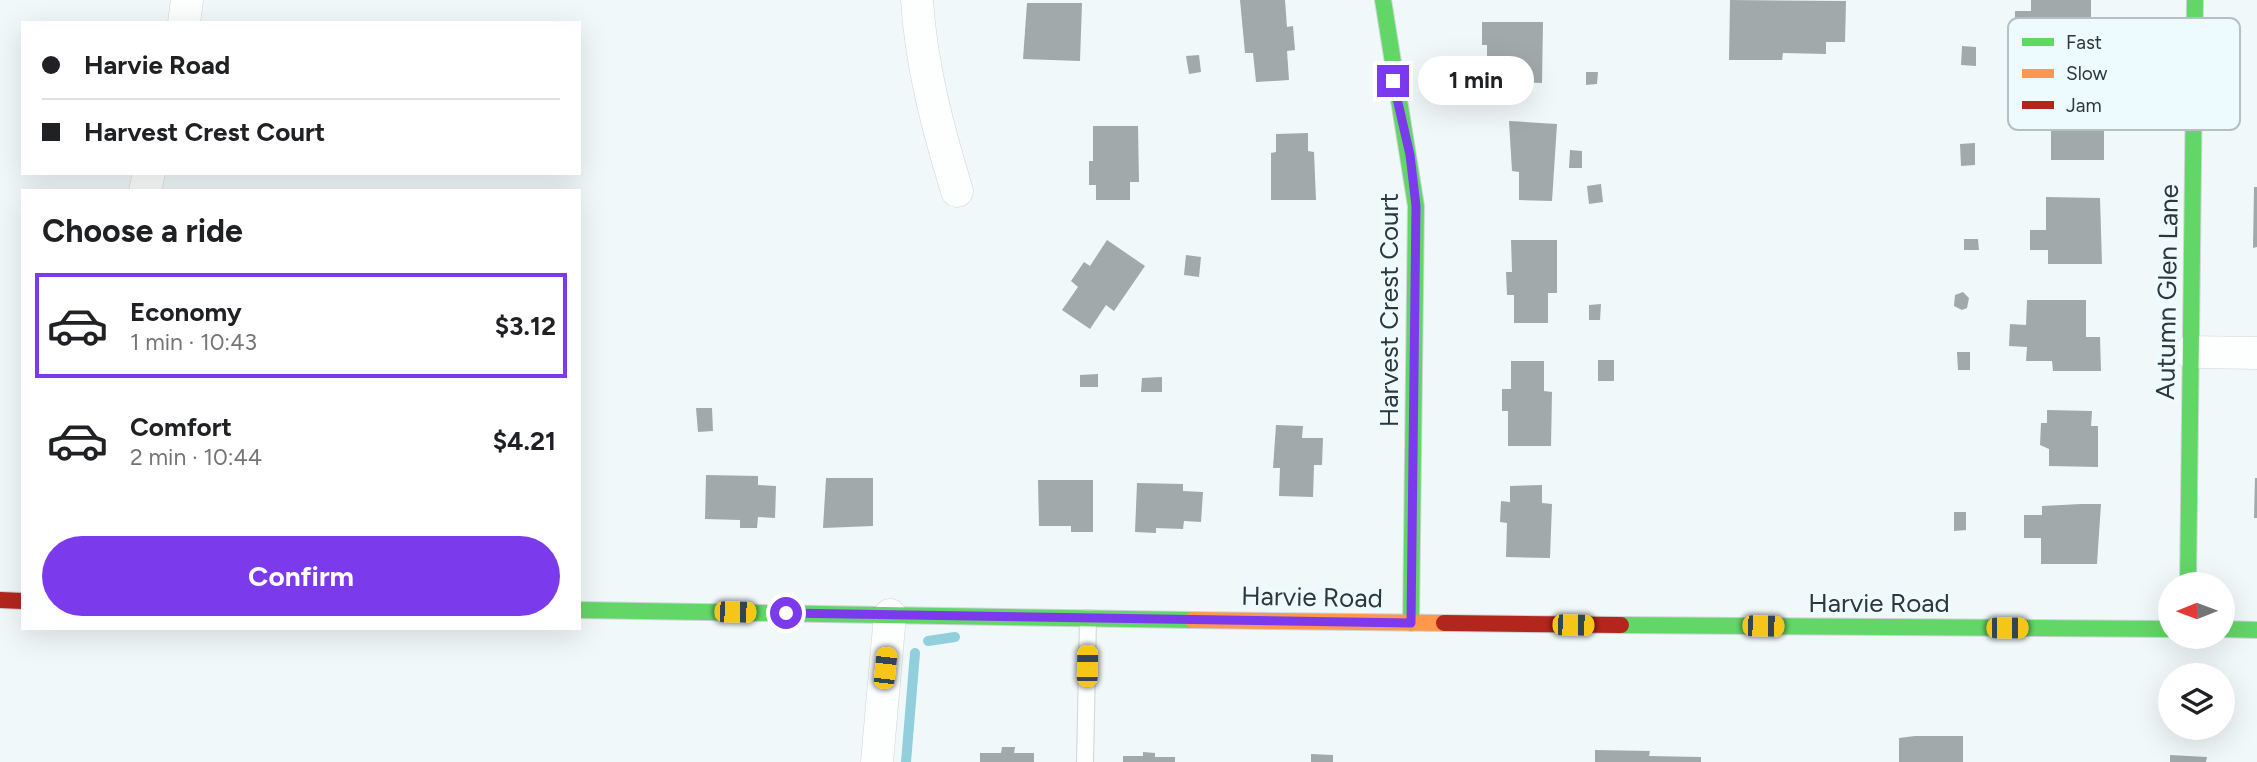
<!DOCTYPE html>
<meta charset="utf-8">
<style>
:root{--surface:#fff;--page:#f6f6f6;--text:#202124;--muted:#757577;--line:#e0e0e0;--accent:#7c3aed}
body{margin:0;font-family:Figtree,sans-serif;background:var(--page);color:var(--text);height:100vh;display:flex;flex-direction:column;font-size:26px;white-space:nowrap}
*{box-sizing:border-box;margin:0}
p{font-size:23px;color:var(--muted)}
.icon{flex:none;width:38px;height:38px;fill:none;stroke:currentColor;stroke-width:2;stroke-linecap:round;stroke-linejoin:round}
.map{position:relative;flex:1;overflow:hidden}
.sheet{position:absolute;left:21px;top:189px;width:560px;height:441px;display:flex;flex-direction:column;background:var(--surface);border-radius:0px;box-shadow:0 7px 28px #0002}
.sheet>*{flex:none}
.hud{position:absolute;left:21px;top:21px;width:560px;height:154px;border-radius:0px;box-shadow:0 7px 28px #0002;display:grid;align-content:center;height:154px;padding:0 21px;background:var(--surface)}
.needle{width:46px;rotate:269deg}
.tools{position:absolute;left:2158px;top:572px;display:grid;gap:14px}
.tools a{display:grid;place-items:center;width:77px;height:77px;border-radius:50%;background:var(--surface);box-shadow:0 7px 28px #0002;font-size:35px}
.end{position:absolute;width:32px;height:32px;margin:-16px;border:9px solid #7c3aed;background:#fff;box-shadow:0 0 0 4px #fff}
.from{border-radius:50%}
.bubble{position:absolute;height:49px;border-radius:24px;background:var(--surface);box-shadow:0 7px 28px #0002;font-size:23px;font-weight:700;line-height:49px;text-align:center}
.car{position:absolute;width:21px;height:42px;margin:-21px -10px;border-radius:9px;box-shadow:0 0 5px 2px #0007;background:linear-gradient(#f5c518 24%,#345 0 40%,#f5c518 0 76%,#345 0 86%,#f5c518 0)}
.hud b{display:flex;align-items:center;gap:24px;height:66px;font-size:26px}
.hud b+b{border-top:2px solid var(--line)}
.hud i{width:18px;height:18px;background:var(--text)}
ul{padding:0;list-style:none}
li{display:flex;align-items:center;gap:21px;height:105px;margin:0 14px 10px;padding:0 7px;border:4px solid transparent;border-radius:0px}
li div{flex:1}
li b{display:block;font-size:26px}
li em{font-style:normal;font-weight:700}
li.active{border-color:var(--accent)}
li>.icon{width:63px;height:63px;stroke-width:1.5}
h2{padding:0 21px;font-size:32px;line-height:84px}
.button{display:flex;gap:14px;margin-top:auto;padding:14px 21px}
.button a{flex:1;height:80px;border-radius:42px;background:var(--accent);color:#fff;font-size:28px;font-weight:700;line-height:80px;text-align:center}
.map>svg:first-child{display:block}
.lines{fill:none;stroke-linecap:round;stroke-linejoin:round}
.stream{stroke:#91cfdc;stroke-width:10}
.building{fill:#a1a9ab}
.lane-casing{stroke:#cdd5d7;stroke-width:18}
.street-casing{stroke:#cdd5d7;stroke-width:33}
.fast-casing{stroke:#cdd5d7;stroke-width:18}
.slow-casing{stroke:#cdd5d7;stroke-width:18}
.jam-casing{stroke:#cdd5d7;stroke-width:18}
.lane{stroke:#fdfefe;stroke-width:16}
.street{stroke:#fdfefe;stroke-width:32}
.fast{stroke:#63d668;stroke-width:16}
.slow{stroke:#ff974d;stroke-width:16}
.jam{stroke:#b3261e;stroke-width:16}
.route{stroke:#7c3aed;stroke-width:9}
.labels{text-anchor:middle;stroke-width:7;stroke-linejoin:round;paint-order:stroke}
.street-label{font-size:26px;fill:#2e3739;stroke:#edfbfe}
.key{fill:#edfbfe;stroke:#b4c0c3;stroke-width:2}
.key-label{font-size:19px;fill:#2e3739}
</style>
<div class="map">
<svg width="2257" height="762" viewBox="0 0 2257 762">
<rect width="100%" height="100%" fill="#f1f8fa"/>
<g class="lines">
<path class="stream" d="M928,641L955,637
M906,762L915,653"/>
</g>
<path class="building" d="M1240,0H1285L1287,27L1293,26L1295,50L1287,51L1289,80L1256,82L1253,53H1245Z
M1730,0L1846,1L1845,42H1826V54L1783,53L1782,60H1729Z
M2031,0H2091V24L2106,25V59H2054V48H2031V33H2015V11H2031Z
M1027,3H1082L1080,61L1023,59Z
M1482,22H1543L1542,83L1487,81V45H1482Z
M1962,46L1976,47V66L1961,65Z
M1199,55L1201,72L1189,74L1186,56Z
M1586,72H1598L1597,84L1586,85Z
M2051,93H2096V128H2104V160H2051Z
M1509,121L1557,124L1552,201L1519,200V172L1512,171Z
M1093,126H1138L1139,182H1130V200H1096V185H1089V161H1093Z
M1308,133V151L1314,152L1316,200H1271V153L1276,152V134Z
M1975,143V165L1961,166L1960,144Z
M1570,150L1582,151V168H1569Z
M1601,184L1603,202L1589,204L1587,186Z
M2254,187H2257V247L2253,248Z
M2046,197L2100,198L2102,264H2048V250H2030V230H2046Z
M1964,239H1978L1979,250H1964Z
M1107,240L1145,266L1114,311L1106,305L1090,329L1062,310L1078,287L1071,281L1084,262L1090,266Z
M1511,240H1557V293H1548V323H1514V295H1507L1506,272H1512Z
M1186,255L1201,257L1199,277L1184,275Z
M1963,292L1969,298L1967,308L1962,310L1954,306L1955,295Z
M2027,300H2086V337H2100L2101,371H2053L2052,361H2026L2027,347L2009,346L2010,324L2026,325Z
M1601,304L1600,320H1589V305Z
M1957,352H1970V370H1958Z
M1598,360H1614V381H1598Z
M1511,361H1544V391L1552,392L1551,446H1508V411H1502V389H1511Z
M1098,374V387H1080V375Z
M1162,377V392H1141L1142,378Z
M696,408H712L713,431L698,432Z
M2047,410L2092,411L2091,426H2098V467L2049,466V449L2040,445L2041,423H2047Z
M1276,425L1303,426L1302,438H1323L1322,465H1314L1313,497L1279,496L1280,468H1273Z
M706,475L758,476V485L776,486L775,518L758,517L757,528H740V520L705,519Z
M826,478H873V526L823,528Z
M2255,478H2257V518H2254Z
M1038,480H1093V532H1071V526H1039Z
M1137,483L1183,484V491L1203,492L1201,522L1184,521L1183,529L1156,528V533L1135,532Z
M1542,485V503L1552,504L1550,558L1506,557L1507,523L1500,522L1501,501L1510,502V486Z
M2081,504H2101L2097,564H2041V538H2024V515H2042V506Z
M1954,512H1966V530L1954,531Z
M1915,736H1963V762H1899V738Z
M1002,747H1015L1014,753H1034V762H980V753H1001Z
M1595,750L1650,751L1649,756L1701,757V762H1595Z
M1143,752L1155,753V757H1175V762H1123V756H1143Z
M1311,754L1333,755V762H1311Z
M2170,755L2207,757L2206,762H2170Z"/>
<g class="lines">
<defs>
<path id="lane" d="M1085,762L1088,618"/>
<path id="street" d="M917,0C921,65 938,129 957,191
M184,23L187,0
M145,191L149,173
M2190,352L2257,353
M877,762L890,615"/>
<path id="fast" d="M1383,0L1416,206L1411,623
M2188,584L2195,0
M579,610L1192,620
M1621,625L2170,629
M2222,629L2257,630"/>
<path id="slow" d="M1192,620L1444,623"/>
<path id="jam" d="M0,600L23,601
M1444,623L1621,625"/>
</defs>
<use href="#lane" class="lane-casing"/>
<use href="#street" class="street-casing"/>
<use href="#fast" class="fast-casing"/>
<use href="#slow" class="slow-casing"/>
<use href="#jam" class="jam-casing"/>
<use href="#lane" class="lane"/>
<use href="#street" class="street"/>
<use href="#fast" class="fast"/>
<use href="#slow" class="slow"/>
<use href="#jam" class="jam"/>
</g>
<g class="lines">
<path class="route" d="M786,613L1411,623L1416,206L1410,155L1393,81"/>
</g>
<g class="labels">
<g class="street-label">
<text transform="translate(2167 292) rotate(-89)" y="9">Autumn Glen Lane</text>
<text transform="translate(1389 310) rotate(-90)" y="9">Harvest Crest Court</text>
<text transform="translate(1312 597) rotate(1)" y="9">Harvie Road</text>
<text x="1879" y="612">Harvie Road</text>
</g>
</g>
<rect x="2008" y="18" width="232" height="112" rx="10" class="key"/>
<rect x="2022" y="38" width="32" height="8" fill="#63d668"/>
<rect x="2022" y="69" width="32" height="9" fill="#ff974d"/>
<rect x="2022" y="101" width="32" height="8" fill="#b3261e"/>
<g class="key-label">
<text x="2066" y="49">Fast</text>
<text x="2066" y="80">Slow</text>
<text x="2066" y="112">Jam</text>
</g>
</svg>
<div class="tools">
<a><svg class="needle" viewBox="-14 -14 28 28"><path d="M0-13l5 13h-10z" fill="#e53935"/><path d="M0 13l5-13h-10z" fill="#757577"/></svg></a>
<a><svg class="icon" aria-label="layers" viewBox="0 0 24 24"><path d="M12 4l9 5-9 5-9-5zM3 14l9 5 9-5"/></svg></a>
</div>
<i class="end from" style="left:786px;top:613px"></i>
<i class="end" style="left:1393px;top:81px"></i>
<div class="bubble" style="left:1418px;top:56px;width:116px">1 min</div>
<i class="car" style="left:735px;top:612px;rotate:91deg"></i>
<i class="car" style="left:1573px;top:625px;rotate:91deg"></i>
<i class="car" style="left:1763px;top:626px;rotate:91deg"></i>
<i class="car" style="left:2007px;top:628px;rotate:90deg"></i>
<i class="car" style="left:1087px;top:666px;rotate:1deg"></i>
<i class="car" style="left:885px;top:668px;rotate:6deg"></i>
<div class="hud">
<b><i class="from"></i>Harvie Road</b>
<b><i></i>Harvest Crest Court</b>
</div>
<section class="sheet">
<h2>Choose a ride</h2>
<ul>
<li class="active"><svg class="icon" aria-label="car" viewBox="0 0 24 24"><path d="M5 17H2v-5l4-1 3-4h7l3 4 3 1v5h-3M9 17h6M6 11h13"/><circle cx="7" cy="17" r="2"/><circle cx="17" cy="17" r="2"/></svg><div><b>Economy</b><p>1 min · 10:43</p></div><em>$3.12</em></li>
<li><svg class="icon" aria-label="car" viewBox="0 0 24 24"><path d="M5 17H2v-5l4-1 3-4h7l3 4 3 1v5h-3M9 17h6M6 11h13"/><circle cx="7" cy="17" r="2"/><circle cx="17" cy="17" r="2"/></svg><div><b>Comfort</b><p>2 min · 10:44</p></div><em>$4.21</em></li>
</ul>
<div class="button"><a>Confirm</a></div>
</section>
</div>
